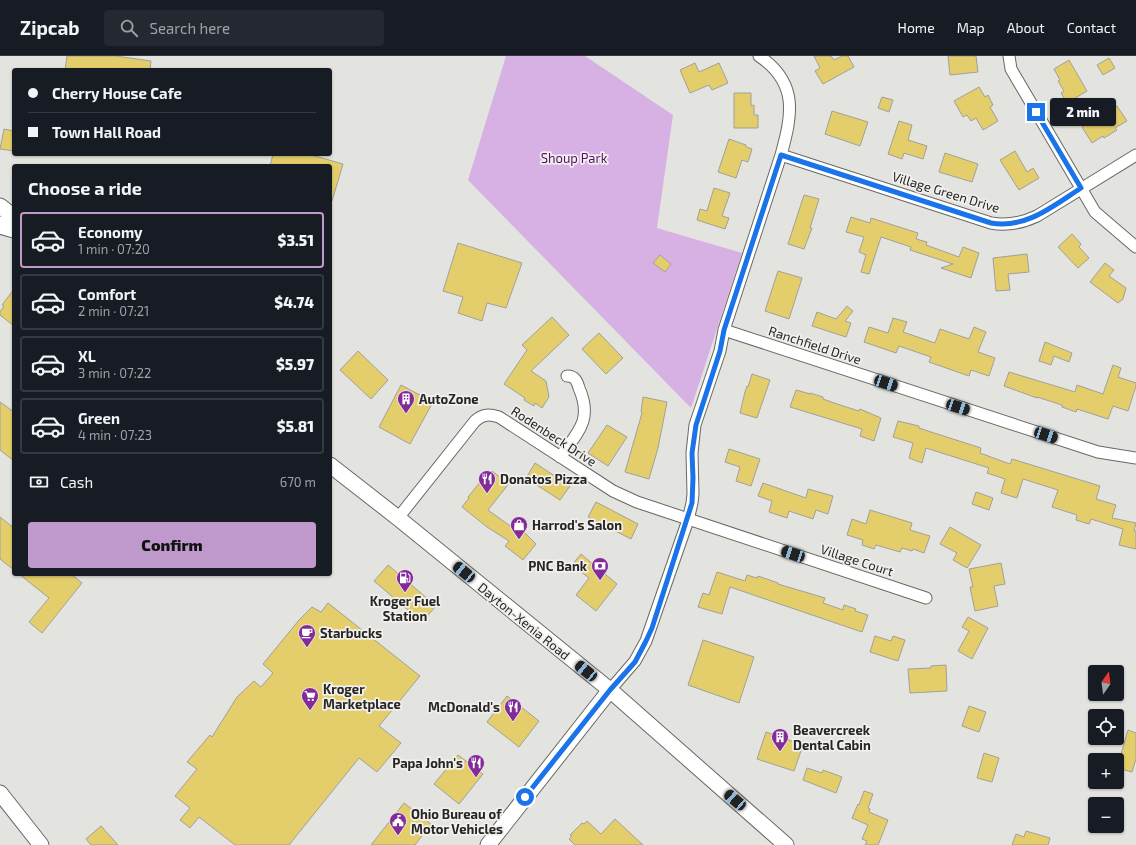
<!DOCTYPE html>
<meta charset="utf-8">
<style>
:root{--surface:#171b24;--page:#242831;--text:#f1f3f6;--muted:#9ea1a6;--line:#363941;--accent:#bf99cc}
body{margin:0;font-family:"Exo 2",sans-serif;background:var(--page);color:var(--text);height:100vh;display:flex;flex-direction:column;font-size:15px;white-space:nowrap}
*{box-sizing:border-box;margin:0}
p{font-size:13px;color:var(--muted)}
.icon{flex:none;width:22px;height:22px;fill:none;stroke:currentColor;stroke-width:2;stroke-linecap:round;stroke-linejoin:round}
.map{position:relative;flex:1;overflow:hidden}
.panel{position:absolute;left:12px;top:108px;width:320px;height:412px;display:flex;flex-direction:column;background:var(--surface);border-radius:4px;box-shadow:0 1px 3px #0004}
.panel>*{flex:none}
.guide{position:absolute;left:12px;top:12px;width:320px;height:88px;border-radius:4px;box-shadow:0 1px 3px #0004;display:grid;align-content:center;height:88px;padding:0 16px;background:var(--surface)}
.needle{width:26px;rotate:14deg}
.controls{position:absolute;left:1088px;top:609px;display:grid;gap:8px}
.controls a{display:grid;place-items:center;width:36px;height:36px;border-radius:4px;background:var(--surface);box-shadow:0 1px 3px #0004;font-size:20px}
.end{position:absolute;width:18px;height:18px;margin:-9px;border:5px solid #1a73e8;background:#fff;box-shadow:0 0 0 2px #fff}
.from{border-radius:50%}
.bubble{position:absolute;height:28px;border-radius:4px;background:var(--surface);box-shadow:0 1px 3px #0004;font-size:13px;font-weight:800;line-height:28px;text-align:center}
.car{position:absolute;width:12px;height:24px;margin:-12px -6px;border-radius:5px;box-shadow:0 0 3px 1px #0007;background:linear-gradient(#222 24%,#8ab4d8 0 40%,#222 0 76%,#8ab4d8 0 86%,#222 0)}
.guide b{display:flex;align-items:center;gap:14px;height:38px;font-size:15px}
.guide b+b{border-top:1px solid var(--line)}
.guide i{width:10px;height:10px;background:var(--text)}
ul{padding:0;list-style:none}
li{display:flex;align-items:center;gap:12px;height:56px;margin:0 8px 6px;padding:0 8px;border:2px solid var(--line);border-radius:4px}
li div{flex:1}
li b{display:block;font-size:15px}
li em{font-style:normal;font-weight:800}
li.current{border-color:var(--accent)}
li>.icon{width:36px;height:36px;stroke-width:1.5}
h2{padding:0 16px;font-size:18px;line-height:48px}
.pay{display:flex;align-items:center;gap:10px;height:44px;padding:0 16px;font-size:15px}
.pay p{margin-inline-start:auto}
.action{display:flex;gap:8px;margin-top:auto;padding:8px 16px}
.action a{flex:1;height:46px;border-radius:4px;background:var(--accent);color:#111;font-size:16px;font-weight:800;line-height:46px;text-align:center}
header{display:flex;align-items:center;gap:24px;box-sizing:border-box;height:56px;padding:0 20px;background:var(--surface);border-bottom:1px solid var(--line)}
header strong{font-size:19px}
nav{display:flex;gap:22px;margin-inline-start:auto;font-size:14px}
.search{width:280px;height:36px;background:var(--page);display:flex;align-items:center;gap:10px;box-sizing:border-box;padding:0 14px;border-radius:4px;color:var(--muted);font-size:15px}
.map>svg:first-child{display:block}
.green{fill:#d8b1e4}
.building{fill:#e4ce6b;stroke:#a1a09c}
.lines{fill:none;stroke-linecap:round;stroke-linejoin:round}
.street-casing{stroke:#696965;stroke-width:13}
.secondary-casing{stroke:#696965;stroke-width:17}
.primary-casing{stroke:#696965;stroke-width:19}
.street{stroke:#fff;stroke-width:11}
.secondary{stroke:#fff;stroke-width:15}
.primary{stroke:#fff;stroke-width:17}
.route{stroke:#1a73e8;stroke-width:5}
.labels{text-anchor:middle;stroke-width:3.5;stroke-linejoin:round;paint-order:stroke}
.park-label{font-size:13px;fill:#570d6a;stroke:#f1f0ec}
.street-label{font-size:13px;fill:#272625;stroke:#f1f0ec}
.poi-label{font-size:13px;font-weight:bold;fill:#272625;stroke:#f1f0ec;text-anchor:start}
</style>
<header>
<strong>Zipcab</strong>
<div class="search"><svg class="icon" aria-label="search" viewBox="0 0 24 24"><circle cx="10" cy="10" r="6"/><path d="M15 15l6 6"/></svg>Search here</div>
<nav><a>Home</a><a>Map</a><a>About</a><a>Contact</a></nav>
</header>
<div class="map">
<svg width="1136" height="789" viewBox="0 0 1136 789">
<rect width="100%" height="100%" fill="#e3e3df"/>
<path class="green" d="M506,0H585L673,59L657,172L742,197L691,352L468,124Z"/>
<path class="building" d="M67,0H116L151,5L150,14H65Z
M814,0H831L834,4L842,0H848L854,11L823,28L815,15L820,12Z
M948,0H976L978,16L950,19Z
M1109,2L1115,12L1103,19L1097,9Z
M1069,4L1087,35L1067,47L1061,37L1064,35L1058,25L1060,24L1054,13Z
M695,7L699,16L719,7L728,27L712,34L709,29L690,37L680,14Z
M979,31L985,41L988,39L993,49L990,51L998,65L983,74L976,62L971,65L967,59L963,61L954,45Z
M734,37H751V50L754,49V59H758V72H734Z
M882,41L893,44L889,56L878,52Z
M1117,50L1127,65L1115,72L1117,74L1104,82L1103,80L1092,87L1082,71Z
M832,55L868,66L860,90L825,78Z
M899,65L912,69L908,84L927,90L923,103L904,97L902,103L888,98Z
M4,73L14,75V95L0,93Z
M729,83L746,89V91L752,93L748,106L742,104L736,122L718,116Z
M1015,95L1027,116L1033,112L1039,122L1019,134L1000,104Z
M945,97L978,108L972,126L939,116Z
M273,98H308L343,108L332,145L330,144V110H270Z
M714,132L730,137L722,160L729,162L725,173L697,164L700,153L707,155Z
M804,139L819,143L810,172H812L804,193L788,188Z
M851,161L870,167L871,162L918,177L916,183L927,186L926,189L959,201L963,191L979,197L971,222L941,212L953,208L910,194L911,191L881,181L869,218L861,216L866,199L859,196L864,181L846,176Z
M1072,178L1081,188L1079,191L1089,202L1078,212L1058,191Z
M458,187L522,207L506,252L487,247L482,265L458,257L463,241L443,235Z
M1027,198L1029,216L1008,218L1010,234L996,235L993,202Z
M660,199L671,208L665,216L653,207Z
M1105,207L1114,214L1109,220L1126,232L1123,243L1118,247L1090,226Z
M778,215L802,222L789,263L765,255Z
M14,233V270L0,259V256L4,250L2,249Z
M847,250L853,255L845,265L851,267L846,281L812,270L817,256L836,263Z
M552,261L569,279L531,315L546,325L549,341L542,352L535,347L534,350L524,344L525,342L504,328L527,294L522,289Z
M893,262L907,266L903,276L935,287L940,273L969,283L974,271L986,276L978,296L995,302L989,320L971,314L969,320L929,306L931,301L899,290L896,297L864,286L869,271L888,277Z
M599,277L623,302L606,318L582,293Z
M1045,286L1072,297L1069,306L1054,300L1051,309L1039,305Z
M358,295L388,324L371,343L340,314Z
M1113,309L1121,312L1118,321L1136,327V330L1128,355L1113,350L1108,363L1077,353L1076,356L1062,351V349L1037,341V342L1004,330L1009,316L1075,336L1077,329L1103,338Z
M752,318L770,324L757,362L740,357L745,336L747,330L748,331Z
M401,329L433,346L410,388L379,371Z
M796,334L810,338V337L823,341V343L837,348L859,355L860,353L881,362L874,385L860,380L862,373L790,351Z
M643,341L667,346L658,392L649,423L625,416L642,357L641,356Z
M0,346L14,356V405L0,394Z
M898,365L919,370V372L931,376L981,392L980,397L1010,408L1012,403L1100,430L1096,443L1116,449L1112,462L1136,467L1134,475H1136V493L1119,489L1123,473L1091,463L1089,468L1076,464L1077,459L1052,451L1058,434L1023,423L1017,442L1001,437L1005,423L987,417L989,412L926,392L922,407L909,402L913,387L893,381Z
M607,369L627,381L608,410L588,397Z
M729,393L760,403L751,430L736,425L740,411L725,406Z
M535,407L570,430L560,444L526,422Z
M492,415L501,422L504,419L511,425L488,454L513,472L514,469L525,477L536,488L523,504L505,490L509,485L487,471L462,451L469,442L468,441L481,425L483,426Z
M763,427L806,442L808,433L833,440L828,458L816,454L813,463L789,455L787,462L769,456L772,445L758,440Z
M976,436L993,442L989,454L972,448Z
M596,446L638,468L631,483L588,461Z
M870,454L912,467L910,474L930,480L924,497L913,493L912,495L902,492L900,496L876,489L874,493L862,489L863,484L847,479L852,463L866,468Z
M0,461L14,472V514L0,503Z
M950,471L981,489L967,512L953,504L957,497L940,488Z
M581,498L617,528L596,555L576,539L589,522L572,509Z
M1001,507L1005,528L994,530L998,550L975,555L970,531H973L969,513Z
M388,509L436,550L422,566L374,525Z
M717,516L745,525L747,519L757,522L758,520L778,527V528L825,542L823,547L843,554L844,549L856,553L855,555L868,559L862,576L730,531L722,558L698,551L703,537L709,539Z
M19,518H71L82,527L42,577L29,566L49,542Z
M328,547L420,620L379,670L401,687L377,716L359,702L289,789H235L199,761L190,772L180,764L190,752L175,740L197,713L187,706L210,679L212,681L237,641L254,625L261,631L273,617L263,608L299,564L312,551L321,556Z
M968,561L988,572L972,603L958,595L969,575L962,571Z
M875,580L891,585L893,580L905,584L898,605L870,596Z
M703,584L754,601L739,647L688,629Z
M946,609L947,635L910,637L908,613L931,612V610Z
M507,640L539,665L519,691L487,666Z
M969,650L986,656L979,676L962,670Z
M1128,674L1136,677V703L1132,716L1117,712Z
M766,676L803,689L794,715L757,703Z
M984,697L999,702L992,726L977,722Z
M458,699L483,718L459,748L434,728Z
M807,712L822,717L823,714L842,721L836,737L803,724Z
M864,735L873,738L868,752L870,753L869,756L888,764L878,789H865L867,785L862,783L868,769L852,762L858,748L859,749Z
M404,747L431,768L415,789H371Z
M615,763L643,789H575L569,783L572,780L570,779L582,767L584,768L587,765L601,778Z
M101,770L118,789H91L86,783Z
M1026,775L1050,782L1048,789H1012L1016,778L1024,781Z"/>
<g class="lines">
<defs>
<path id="street" d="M1009,0L1011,13L1095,156L1136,191
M781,99L991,167C1007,170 1022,167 1037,160L1136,99
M724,274L1098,396L1136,402
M560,401C578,376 593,364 579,332C577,325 575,320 567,320
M398,462L475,365C483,358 489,358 499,361L613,435L637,446L926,542
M610,634L635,605L646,585L688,464L692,447L693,438L692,397L695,369L720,295L724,274L781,99C792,59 799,27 759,0"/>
<path id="secondary" d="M0,150L14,161
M330,409L398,462L610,634L786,789
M0,737L41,789
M488,789L610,634"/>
<path id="primary" d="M0,169L14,173"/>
</defs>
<use href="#street" class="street-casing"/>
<use href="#secondary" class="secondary-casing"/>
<use href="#primary" class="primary-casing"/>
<use href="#street" class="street"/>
<use href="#secondary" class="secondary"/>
<use href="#primary" class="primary"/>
</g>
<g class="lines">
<path class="route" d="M525,741L610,634L635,606L646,585L652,572L692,447L693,422L692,397L696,369L720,295L724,274L781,99L991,167C1026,173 1053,150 1081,132L1036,56"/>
</g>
<defs>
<symbol id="building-pin" viewBox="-11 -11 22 30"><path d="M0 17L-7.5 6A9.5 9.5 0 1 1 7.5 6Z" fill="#822b99" stroke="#f1f0ec"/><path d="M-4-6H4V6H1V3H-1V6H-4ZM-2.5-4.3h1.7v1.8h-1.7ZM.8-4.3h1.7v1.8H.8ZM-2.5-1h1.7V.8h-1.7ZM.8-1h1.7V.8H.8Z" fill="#fff"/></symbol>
<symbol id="restaurant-pin" viewBox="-11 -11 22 30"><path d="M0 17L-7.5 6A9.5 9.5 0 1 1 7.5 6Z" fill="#822b99" stroke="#f1f0ec"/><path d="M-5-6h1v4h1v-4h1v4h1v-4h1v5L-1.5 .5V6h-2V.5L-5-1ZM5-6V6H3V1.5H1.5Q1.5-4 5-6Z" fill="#fff"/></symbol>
<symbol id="shop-pin" viewBox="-11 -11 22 30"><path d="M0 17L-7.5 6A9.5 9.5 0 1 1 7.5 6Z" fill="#822b99" stroke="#f1f0ec"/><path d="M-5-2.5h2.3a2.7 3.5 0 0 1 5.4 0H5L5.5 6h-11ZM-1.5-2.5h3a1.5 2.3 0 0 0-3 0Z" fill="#fff"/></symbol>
<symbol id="bank-pin" viewBox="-11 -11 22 30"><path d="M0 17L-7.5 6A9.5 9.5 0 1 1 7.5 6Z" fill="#822b99" stroke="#f1f0ec"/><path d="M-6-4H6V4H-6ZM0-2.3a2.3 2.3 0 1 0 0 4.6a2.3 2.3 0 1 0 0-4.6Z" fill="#fff"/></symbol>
<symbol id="fuel-pin" viewBox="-11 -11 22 30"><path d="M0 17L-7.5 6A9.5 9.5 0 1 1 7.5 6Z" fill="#822b99" stroke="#f1f0ec"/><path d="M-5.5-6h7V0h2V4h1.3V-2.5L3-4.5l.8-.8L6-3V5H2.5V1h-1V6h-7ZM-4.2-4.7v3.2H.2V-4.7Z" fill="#fff"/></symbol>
<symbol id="cafe-pin" viewBox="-11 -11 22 30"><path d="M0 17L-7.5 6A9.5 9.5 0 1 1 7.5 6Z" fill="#822b99" stroke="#f1f0ec"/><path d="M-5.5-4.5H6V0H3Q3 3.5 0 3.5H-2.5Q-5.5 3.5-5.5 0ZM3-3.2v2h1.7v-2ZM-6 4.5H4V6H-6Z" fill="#fff"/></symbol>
<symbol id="supermarket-pin" viewBox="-11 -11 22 30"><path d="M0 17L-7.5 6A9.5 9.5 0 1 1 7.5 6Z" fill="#822b99" stroke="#f1f0ec"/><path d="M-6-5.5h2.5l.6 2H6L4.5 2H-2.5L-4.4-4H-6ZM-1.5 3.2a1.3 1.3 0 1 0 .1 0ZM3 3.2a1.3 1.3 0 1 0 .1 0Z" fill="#fff"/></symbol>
<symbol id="civic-pin" viewBox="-11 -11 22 30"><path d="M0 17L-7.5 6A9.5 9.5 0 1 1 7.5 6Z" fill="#822b99" stroke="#f1f0ec"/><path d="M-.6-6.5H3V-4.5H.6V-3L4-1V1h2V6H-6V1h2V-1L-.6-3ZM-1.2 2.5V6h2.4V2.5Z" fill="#fff"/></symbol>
</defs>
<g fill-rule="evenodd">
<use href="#building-pin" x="396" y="333" width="20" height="27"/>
<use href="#restaurant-pin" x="477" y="413" width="20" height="27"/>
<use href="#shop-pin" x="509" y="459" width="20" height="27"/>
<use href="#bank-pin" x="590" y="500" width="20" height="27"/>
<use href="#fuel-pin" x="395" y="512" width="20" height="27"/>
<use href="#cafe-pin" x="297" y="567" width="20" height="27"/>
<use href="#supermarket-pin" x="300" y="630" width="20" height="27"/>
<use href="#restaurant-pin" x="503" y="641" width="20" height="27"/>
<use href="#building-pin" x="770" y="671" width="20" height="27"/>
<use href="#restaurant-pin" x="466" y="697" width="20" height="27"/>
<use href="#civic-pin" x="388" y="755" width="20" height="27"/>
</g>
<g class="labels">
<g class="park-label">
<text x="574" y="107">Shoup Park</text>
</g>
<g class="street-label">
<text transform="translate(946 136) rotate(17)" y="5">Village Green Drive</text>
<text transform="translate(815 289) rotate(18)" y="5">Ranchfield Drive</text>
<text transform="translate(554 380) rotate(33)" y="5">Rodenbeck Drive</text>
<text transform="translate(857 504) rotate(18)" y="5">Village Court</text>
<text transform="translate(524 565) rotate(39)" y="5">Dayton-Xenia Road</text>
</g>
<g class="poi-label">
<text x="419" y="348">AutoZone</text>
<text x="500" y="428">Donatos Pizza</text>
<text x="532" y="474">Harrod's Salon</text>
<text x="587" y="515" text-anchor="end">PNC Bank</text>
<text x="405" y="550" text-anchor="middle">Kroger Fuel<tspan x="405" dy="15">Station</tspan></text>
<text x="320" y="582">Starbucks</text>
<text x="323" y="638">Kroger<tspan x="323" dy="15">Marketplace</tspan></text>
<text x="500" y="656" text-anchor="end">McDonald's</text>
<text x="793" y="679">Beavercreek<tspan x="793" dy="15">Dental Cabin</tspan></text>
<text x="463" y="712" text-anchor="end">Papa John's</text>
<text x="411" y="763">Ohio Bureau of<tspan x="411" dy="15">Motor Vehicles</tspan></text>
</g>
</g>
</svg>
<div class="controls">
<a><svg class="needle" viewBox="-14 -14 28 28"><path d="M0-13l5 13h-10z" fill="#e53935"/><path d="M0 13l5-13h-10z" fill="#9ea1a6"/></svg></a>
<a><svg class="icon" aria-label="locate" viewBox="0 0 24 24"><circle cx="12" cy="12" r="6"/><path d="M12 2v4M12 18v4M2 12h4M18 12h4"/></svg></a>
<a>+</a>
<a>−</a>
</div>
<i class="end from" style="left:525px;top:741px"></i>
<i class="end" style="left:1036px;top:56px"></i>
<div class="bubble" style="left:1050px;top:42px;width:66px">2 min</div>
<i class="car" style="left:886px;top:327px;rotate:108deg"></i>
<i class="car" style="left:958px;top:351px;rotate:108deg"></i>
<i class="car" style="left:1046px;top:379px;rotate:108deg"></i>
<i class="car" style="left:793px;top:498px;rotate:288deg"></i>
<i class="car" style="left:464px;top:516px;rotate:309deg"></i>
<i class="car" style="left:586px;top:615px;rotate:309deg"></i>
<i class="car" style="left:735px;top:744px;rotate:311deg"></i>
<div class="guide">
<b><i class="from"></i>Cherry House Cafe</b>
<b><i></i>Town Hall Road</b>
</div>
<section class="panel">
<h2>Choose a ride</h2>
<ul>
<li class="current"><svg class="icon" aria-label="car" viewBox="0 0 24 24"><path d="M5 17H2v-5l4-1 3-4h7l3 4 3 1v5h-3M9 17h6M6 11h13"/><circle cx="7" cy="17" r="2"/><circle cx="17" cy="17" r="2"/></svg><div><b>Economy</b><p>1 min · 07:20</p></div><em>$3.51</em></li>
<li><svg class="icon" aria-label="car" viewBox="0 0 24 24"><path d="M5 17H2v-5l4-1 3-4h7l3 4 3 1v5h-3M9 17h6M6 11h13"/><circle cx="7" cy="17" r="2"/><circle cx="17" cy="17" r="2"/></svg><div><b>Comfort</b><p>2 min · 07:21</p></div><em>$4.74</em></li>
<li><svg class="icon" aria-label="car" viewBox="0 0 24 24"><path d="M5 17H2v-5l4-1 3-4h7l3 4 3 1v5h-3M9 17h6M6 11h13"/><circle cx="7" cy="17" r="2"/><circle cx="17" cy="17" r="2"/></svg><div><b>XL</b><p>3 min · 07:22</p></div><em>$5.97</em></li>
<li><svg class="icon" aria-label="car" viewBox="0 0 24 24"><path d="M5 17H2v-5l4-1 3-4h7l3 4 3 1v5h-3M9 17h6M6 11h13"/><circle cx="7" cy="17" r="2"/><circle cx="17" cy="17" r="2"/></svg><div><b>Green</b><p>4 min · 07:23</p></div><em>$5.81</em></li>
</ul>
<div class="pay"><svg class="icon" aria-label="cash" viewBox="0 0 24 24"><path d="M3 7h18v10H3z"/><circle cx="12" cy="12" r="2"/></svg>Cash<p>670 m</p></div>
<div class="action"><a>Confirm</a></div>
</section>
</div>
